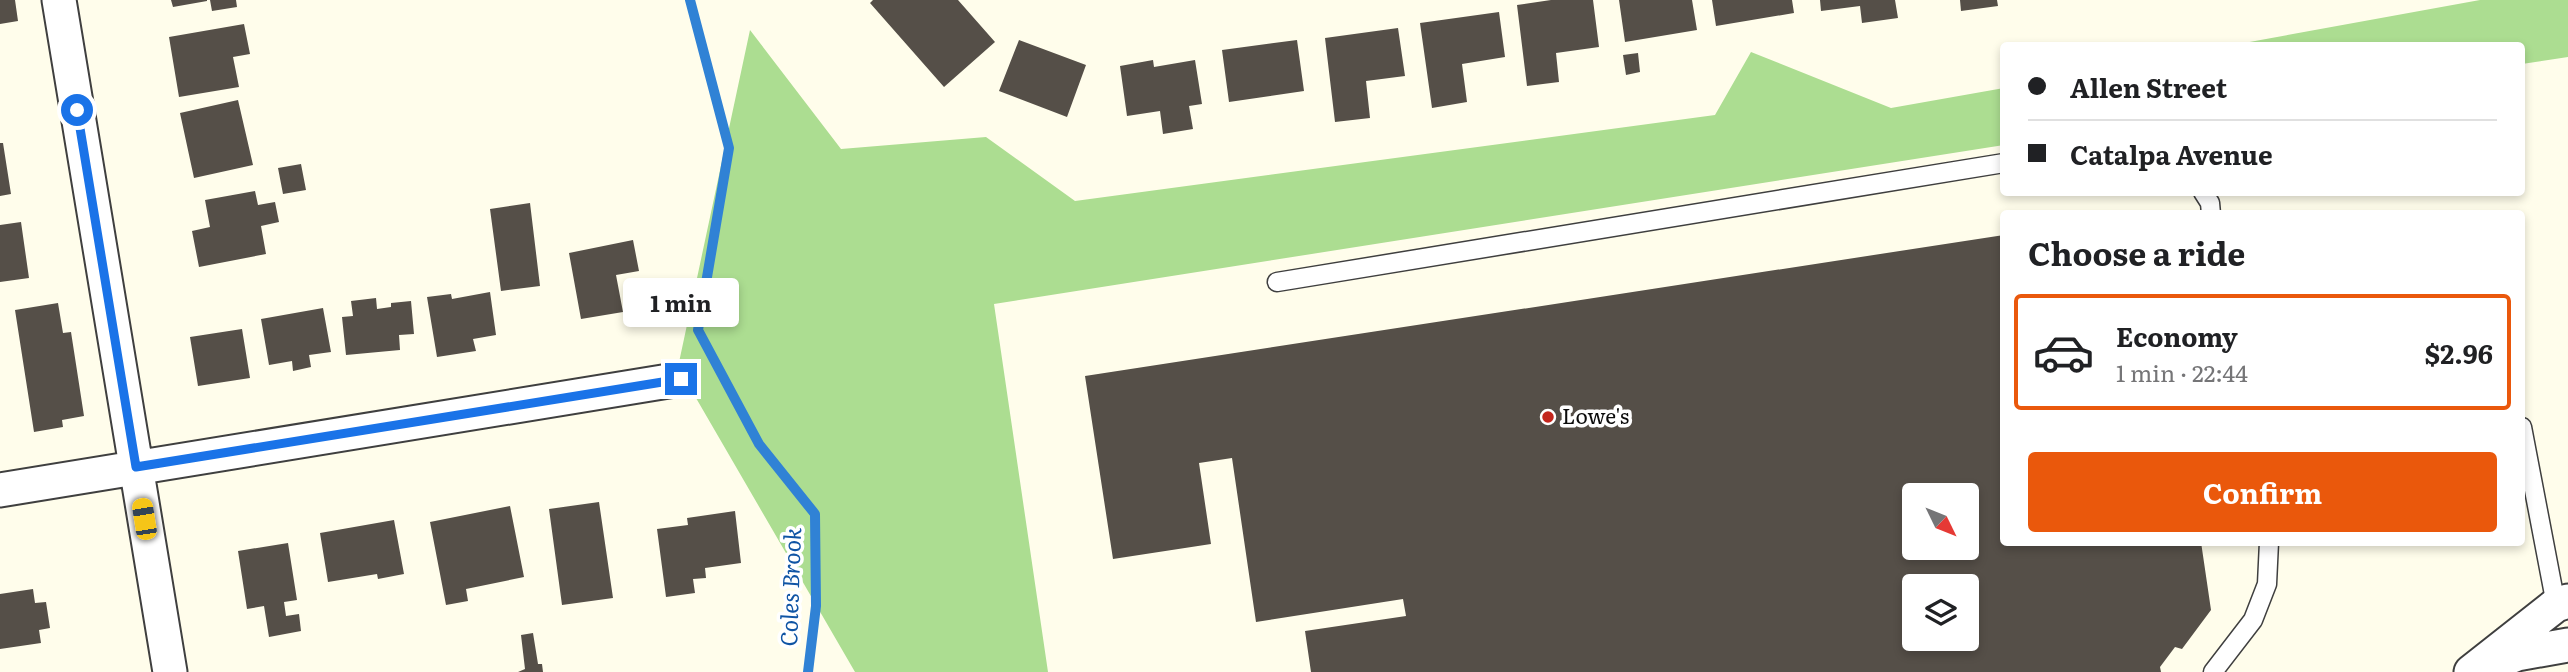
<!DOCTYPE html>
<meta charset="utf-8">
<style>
:root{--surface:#fff;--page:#f6f6f6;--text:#202124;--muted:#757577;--line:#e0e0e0;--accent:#ea580c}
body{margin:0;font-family:Literata,serif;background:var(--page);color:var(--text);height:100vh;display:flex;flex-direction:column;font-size:26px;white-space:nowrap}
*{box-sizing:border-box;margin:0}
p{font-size:23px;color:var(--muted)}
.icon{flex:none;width:38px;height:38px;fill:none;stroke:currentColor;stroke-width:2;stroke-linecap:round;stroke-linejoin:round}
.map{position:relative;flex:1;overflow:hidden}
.panel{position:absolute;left:2000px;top:210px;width:525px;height:336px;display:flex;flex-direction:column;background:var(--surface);border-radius:7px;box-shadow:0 4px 10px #0003}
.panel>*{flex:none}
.banner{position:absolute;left:2000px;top:42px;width:525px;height:154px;border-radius:7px;box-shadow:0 4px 10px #0003;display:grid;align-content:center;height:154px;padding:0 28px;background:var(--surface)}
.needle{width:46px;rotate:133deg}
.buttons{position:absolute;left:1902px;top:483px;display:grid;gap:14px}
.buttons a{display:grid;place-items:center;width:77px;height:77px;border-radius:7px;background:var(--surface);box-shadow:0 4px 10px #0003;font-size:35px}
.end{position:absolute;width:32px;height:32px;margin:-16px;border:9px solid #1a73e8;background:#fff;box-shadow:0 0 0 4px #fff}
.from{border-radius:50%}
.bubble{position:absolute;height:49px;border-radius:7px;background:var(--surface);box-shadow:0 4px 10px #0003;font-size:23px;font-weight:700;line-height:49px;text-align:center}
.car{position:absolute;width:21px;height:42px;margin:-21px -10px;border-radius:9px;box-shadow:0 0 5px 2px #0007;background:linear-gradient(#f5c518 24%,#345 0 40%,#f5c518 0 76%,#345 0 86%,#f5c518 0)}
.banner b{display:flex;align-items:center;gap:24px;height:66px;font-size:26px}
.banner b+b{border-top:2px solid var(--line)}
.banner i{width:18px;height:18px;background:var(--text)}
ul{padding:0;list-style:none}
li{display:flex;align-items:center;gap:21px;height:116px;margin:0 14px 10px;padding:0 14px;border:4px solid transparent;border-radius:7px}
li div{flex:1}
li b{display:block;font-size:26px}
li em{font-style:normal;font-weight:700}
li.selected{border-color:var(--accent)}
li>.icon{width:63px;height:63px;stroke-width:1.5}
h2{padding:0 28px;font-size:32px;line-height:84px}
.primary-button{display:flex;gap:14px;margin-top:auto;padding:14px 28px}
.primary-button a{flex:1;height:80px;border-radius:7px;background:var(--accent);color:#fff;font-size:28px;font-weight:700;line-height:80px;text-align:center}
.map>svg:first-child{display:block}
.forest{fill:#acdd91}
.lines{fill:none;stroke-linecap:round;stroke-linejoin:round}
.stream{stroke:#3082d5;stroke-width:10}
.building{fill:#554f48;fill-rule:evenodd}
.service-casing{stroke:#3f3f3f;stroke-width:21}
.minor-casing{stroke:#3f3f3f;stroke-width:37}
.service{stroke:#fff;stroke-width:18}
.minor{stroke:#fff;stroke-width:33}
.route{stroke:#1a73e8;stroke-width:9}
.poi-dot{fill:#c3261d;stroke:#fff;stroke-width:2.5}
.labels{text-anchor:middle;stroke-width:7;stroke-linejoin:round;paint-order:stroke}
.poi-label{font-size:21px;fill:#0c0c0c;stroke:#fff;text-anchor:start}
.water-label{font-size:23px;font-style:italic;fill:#0f54a4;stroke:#fff}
</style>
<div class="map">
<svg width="2568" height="672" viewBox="0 0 2568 672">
<rect width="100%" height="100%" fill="#fffdeb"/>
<path class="forest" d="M2480,0H2568V57L2522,64V46L2233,45Z
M750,30L841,149L986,137L1075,201L1715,115L1751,52L1891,108L2004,88V145L994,304L1048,672H855L678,367Z"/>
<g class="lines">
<path class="stream" d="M690,0L729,148L698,330L759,444L815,514L816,606L808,672"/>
</g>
<path class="building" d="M0,0H15L18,21L0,24Z
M171,0H207V1L173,7Z
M210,0H236L237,7L212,11Z
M873,0H958L995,42L944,87L870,3Z
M1551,0H1593L1599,47L1556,53L1559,82L1527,86L1517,5Z
M1619,0H1692L1697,30L1625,42Z
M1712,0H1792L1794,13L1716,26Z
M1820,0H1895L1898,18L1862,23L1860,6L1821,11Z
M1960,0H1997L1998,6L1961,11Z
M1499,12L1505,57L1462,64L1467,102L1432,108L1420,23Z
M244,24L250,54L233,57L239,87L179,97L169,37Z
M1398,28L1405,76L1366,81L1370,118L1335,122L1325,38Z
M1019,40L1086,65L1067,117L999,91Z
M1297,40L1304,91L1229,102L1222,50Z
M1638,53L1640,72L1626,75L1623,55Z
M1153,60L1154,67L1195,60L1202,104L1189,106L1193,129L1163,134L1160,111L1127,116L1120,66Z
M238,100L253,165L194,178L180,113Z
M0,143H3L11,194L0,196Z
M301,164L306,190L283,194L278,168Z
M255,191L258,205L275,202L279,222L261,226L266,254L199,267L192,231L210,227L205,200Z
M530,203L540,286L501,291L490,209Z
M21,222L29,278L0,282V225Z
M2004,235V542H2201L2211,610L2182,649L2175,647L2160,667L2161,672H1311L1305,631L1406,616L1403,599L1256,622L1232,458L1199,463L1211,544L1113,559L1085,376ZM1914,495H1967V548H1914ZM1914,586H1967V639H1914Z
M633,240L639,271L616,275L623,312L581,319L569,253Z
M490,292L496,335L473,339L476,351L437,357L427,297L451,294L452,299Z
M376,298L377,309L391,307V303L411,301L414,334L399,335L400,350L346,355L342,317L353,316L351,301Z
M58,303L63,333L71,332L84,416L62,420L63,427L34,432L15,310Z
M323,308L331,352L309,355L311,367L293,371L292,361L269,365L261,319Z
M242,329L250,378L198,386L190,337Z
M599,502L613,598L562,605L549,509Z
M510,506L524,577L466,589L468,601L446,605L430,522Z
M735,511L741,563L705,568L706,578L693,579L695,593L666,597L657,529L688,525L687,518Z
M394,520L404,574L378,579L377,574L328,582L320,533Z
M288,543L297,600L284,602L286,616L299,614L301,631L269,637L264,606L247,609L238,551Z
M33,589L35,603L46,602L50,628L39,630L41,643L0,649V594Z
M533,633L538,664H542L543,672H518L525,669L521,635Z"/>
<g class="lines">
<defs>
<path id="service" d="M2203,192L2210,203L2211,214
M1277,282L2004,163
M2522,427L2556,605
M2213,672L2253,620L2267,584L2269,542"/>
<path id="minor" d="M59,0L170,672
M0,490L681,379
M2493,664L2517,654L2568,645
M2471,672L2556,605L2568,601"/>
</defs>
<use href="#service" class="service-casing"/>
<use href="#minor" class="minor-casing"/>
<use href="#service" class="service"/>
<use href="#minor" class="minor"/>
</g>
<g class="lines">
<path class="route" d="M77,110L136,467L681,379"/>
</g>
<circle class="poi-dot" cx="1548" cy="417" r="7"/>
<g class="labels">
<g class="poi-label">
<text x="1562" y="424">Lowe's</text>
</g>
<g class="water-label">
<text transform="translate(791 587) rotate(-88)" y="8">Coles Brook</text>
</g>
</g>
</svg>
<div class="buttons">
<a><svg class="needle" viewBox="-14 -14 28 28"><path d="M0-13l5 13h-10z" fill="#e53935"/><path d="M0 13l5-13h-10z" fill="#757577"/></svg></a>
<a><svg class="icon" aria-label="layers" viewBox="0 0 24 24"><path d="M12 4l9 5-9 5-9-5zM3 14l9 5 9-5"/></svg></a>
</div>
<i class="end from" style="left:77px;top:110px"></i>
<i class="end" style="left:681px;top:379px"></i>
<div class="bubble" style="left:623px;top:278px;width:116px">1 min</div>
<i class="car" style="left:144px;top:519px;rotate:351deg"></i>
<div class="banner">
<b><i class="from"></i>Allen Street</b>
<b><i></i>Catalpa Avenue</b>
</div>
<section class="panel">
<h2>Choose a ride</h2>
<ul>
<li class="selected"><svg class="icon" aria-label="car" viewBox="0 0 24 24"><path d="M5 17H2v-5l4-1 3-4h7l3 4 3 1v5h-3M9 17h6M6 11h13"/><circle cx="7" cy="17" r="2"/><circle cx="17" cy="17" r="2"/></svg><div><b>Economy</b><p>1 min · 22:44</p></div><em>$2.96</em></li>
</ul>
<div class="primary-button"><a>Confirm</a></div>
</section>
</div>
